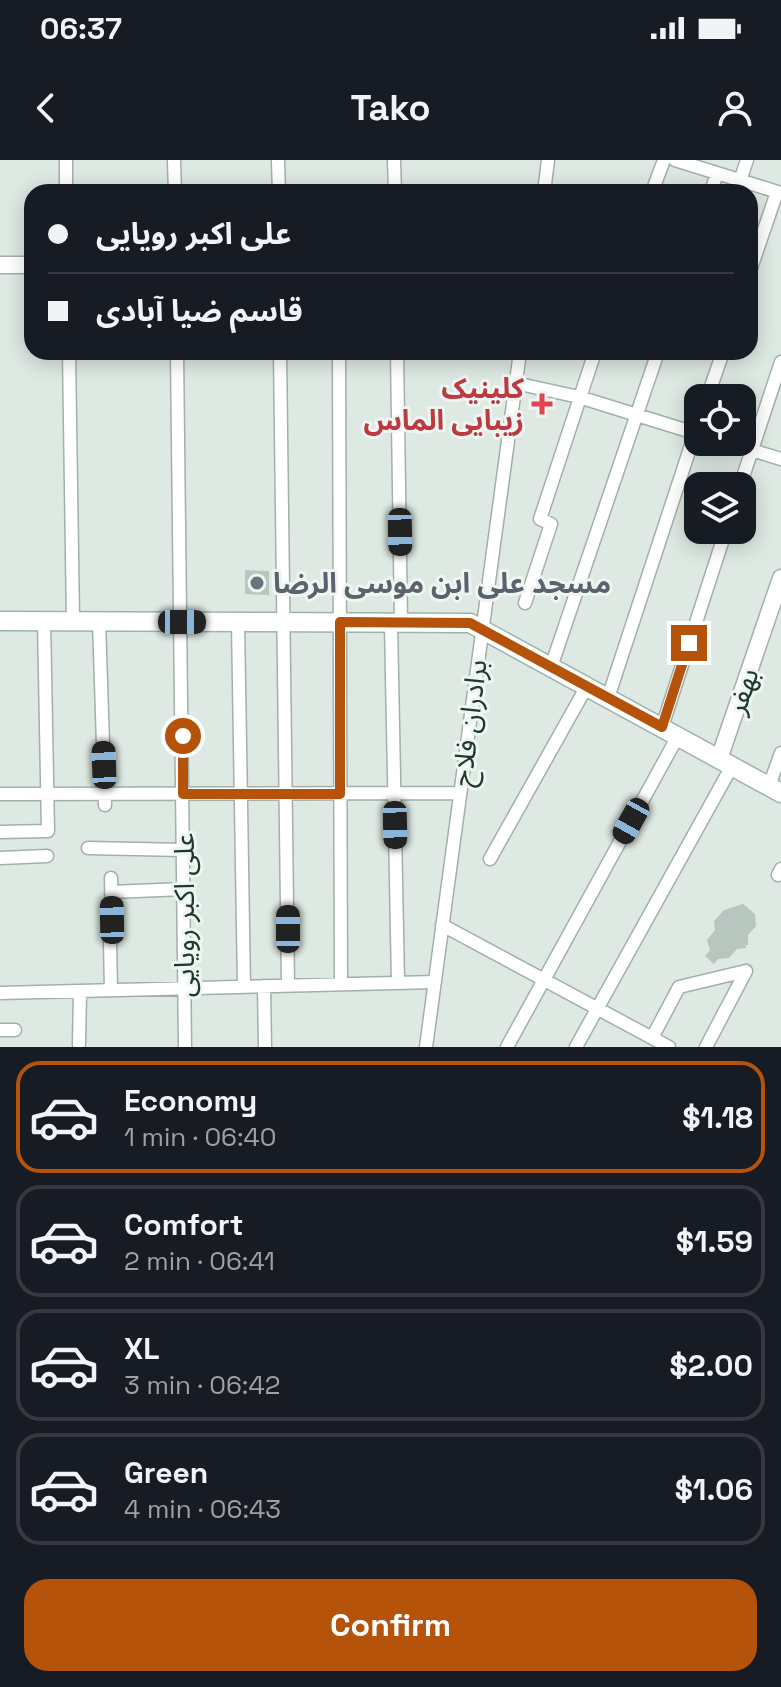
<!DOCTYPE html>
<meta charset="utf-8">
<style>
:root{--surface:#171b24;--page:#20242c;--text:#f1f3f6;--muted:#9ea1a6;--line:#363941;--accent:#b45309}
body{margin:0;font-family:"Space Grotesk","Noto Sans Arabic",sans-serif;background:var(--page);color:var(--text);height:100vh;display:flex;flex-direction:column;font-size:30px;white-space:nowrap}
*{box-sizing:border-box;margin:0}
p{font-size:26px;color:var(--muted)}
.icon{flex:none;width:44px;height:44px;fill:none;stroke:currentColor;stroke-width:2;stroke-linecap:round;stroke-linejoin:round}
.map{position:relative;height:887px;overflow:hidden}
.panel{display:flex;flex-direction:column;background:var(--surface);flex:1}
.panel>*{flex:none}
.guide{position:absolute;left:24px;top:24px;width:734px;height:176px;border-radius:24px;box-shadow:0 4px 20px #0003;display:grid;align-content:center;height:176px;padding:0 24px;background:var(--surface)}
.fabs{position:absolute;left:684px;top:224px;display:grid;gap:16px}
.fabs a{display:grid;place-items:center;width:72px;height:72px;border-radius:16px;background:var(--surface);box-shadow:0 4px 20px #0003;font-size:40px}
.end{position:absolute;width:36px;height:36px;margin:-18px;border:10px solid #b45309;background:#fff;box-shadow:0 0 0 4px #fff}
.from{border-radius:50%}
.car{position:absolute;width:24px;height:48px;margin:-24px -12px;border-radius:10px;box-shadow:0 0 6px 2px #0007;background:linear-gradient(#222 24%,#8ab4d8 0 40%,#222 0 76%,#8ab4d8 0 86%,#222 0)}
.guide b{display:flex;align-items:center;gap:28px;height:76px;font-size:30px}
.guide b+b{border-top:2px solid var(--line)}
.guide i{width:20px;height:20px;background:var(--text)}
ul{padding:14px 0 0;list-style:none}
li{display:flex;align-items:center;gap:24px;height:112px;margin:0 16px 12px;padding:0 8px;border:4px solid var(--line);border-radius:24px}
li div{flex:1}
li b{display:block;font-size:30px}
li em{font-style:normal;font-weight:600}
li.current{border-color:var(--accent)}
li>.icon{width:72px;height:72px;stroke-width:1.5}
.action{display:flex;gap:16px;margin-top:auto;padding:16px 24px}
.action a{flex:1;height:92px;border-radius:24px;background:var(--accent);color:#fff;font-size:32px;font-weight:600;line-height:92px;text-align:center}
.status{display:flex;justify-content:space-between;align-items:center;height:56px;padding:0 40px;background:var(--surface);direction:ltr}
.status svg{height:22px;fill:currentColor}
header{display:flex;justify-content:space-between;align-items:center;height:104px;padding:0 24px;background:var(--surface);font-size:36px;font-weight:600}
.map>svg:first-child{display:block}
.building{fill:#b7c6bf}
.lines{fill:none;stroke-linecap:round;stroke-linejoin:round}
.service-casing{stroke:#a2b0a9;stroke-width:9}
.minor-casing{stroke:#a2b0a9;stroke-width:15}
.tertiary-casing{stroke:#a2b0a9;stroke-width:19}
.secondary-casing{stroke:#9eb4aa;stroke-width:21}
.service{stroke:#fff;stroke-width:6}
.minor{stroke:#fff;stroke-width:12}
.tertiary{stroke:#fff;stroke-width:16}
.secondary{stroke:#fff;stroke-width:18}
.route{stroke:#b45309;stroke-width:10}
.health-dot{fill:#e0444e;stroke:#eef6f1;stroke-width:3}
.worship-dot{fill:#6b7280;stroke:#eef6f1;stroke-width:3}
.labels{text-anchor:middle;stroke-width:6;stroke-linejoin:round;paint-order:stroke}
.health-label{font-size:28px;font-weight:bold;fill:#be3a42;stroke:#eef6f1;text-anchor:end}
.worship-label{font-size:28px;font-weight:bold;fill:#5b616d;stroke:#eef6f1;text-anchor:start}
.street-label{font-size:28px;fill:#21382f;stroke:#eef6f1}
</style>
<div class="status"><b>06:37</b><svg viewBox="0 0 49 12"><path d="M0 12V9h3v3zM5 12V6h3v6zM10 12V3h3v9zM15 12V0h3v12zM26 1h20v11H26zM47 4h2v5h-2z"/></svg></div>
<header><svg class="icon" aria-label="back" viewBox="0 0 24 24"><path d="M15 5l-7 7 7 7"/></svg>Tako<svg class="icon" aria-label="person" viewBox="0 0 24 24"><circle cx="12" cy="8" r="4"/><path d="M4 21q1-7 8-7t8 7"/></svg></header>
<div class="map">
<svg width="781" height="887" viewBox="0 0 781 887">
<rect width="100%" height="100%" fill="#dee9e3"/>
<path class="building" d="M245,410L269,411V435L245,434Z
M743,744L755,754L756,766L748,775V785H746V788L737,789L729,798L718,799L714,804L705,796L710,790L707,780L715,770L714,761L724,750Z"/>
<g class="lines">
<defs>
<path id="service" d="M279,30L328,31"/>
<path id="minor" d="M66,0V32
M174,0L175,32
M278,0L279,32
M394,0L395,32
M675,0L781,33
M740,21L747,0
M544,32L548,0
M652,32L664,0
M711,32L717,13
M750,111L777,32
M69,192L73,461
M177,192L185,887
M280,192L288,826
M339,192L341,824
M397,192L401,463
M515,223L579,237L698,274
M707,238L723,192
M725,282L781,299
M740,326L781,202
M525,443L551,364L540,359L595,192
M99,461L105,645
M238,462L244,827
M391,463L398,823
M551,507L658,192
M608,538L698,264
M662,567L726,370
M769,626L781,593
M0,634L459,633
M0,672L48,671L44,461
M88,688L184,690
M0,698L47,696
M490,699L587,526
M778,715L781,709
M111,718L112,760
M111,732L184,729
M442,765L669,887
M110,781L111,830
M264,826L265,887
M0,833L435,822
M0,870H15
M652,878L679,827L746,811
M79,884L80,831
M426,887L520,192
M507,887L678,576
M576,887L732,606
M706,887L746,811"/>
<path id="tertiary" d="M0,105H32
M719,599L781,418"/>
<path id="secondary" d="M0,461L470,463L781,633"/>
</defs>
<use href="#service" class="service-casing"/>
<use href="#minor" class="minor-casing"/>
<use href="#tertiary" class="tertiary-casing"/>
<use href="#secondary" class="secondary-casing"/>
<use href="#service" class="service"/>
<use href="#minor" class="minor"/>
<use href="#tertiary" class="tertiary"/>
<use href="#secondary" class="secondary"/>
</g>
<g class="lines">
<path class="route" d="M183,576V634H340V462L470,463L662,567L689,483"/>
</g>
<path class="health-dot" d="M538 232h8v8h8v8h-8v8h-8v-8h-8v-8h8z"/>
<circle class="worship-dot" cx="257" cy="423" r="8"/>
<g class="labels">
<g class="health-label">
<text x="524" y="238">کلینیک<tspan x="524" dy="32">زیبایی الماس</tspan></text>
</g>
<g class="worship-label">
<text x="273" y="433">مسجد علی ابن موسی الرضا</text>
</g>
<g class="street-label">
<text transform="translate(742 531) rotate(-71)" y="10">بهفر</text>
<text transform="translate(469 563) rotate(-83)" y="10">برادران فلاح</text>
<text transform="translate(184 755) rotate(-90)" y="10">علی اکبر رویایی</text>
</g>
</g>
</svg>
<div class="fabs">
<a><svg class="icon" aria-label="locate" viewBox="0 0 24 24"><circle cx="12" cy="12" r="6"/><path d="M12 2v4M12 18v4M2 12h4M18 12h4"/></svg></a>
<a><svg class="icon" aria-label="layers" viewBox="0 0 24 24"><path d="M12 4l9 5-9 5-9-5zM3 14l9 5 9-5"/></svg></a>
</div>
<i class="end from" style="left:183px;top:576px"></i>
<i class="end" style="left:689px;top:483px"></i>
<i class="car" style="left:400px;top:372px;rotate:179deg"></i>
<i class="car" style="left:182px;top:462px;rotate:90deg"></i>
<i class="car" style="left:104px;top:605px;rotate:358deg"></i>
<i class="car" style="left:631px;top:661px;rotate:209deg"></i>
<i class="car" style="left:395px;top:665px;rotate:179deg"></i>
<i class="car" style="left:112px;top:760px;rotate:359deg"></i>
<i class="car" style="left:288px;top:769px;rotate:0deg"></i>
<div class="guide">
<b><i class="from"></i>علی اکبر رویایی</b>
<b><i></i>قاسم ضیا آبادی</b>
</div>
</div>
<section class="panel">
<ul>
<li class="current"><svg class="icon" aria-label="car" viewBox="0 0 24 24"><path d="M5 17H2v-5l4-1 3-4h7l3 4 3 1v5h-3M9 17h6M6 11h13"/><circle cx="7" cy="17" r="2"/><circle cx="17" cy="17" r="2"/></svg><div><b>Economy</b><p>1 min · 06:40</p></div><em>$1.18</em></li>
<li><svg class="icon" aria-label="car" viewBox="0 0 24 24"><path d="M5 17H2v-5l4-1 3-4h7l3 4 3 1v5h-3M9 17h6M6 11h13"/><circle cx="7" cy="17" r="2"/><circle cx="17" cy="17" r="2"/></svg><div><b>Comfort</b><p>2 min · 06:41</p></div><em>$1.59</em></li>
<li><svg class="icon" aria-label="car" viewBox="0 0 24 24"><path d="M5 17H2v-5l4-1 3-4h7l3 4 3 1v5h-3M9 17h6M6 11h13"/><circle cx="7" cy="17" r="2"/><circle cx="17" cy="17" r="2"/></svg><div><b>XL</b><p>3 min · 06:42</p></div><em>$2.00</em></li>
<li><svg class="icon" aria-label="car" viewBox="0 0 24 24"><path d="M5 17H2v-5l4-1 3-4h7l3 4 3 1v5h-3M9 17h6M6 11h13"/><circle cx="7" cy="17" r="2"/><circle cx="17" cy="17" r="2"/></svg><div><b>Green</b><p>4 min · 06:43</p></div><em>$1.06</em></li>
</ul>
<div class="action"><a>Confirm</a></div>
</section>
